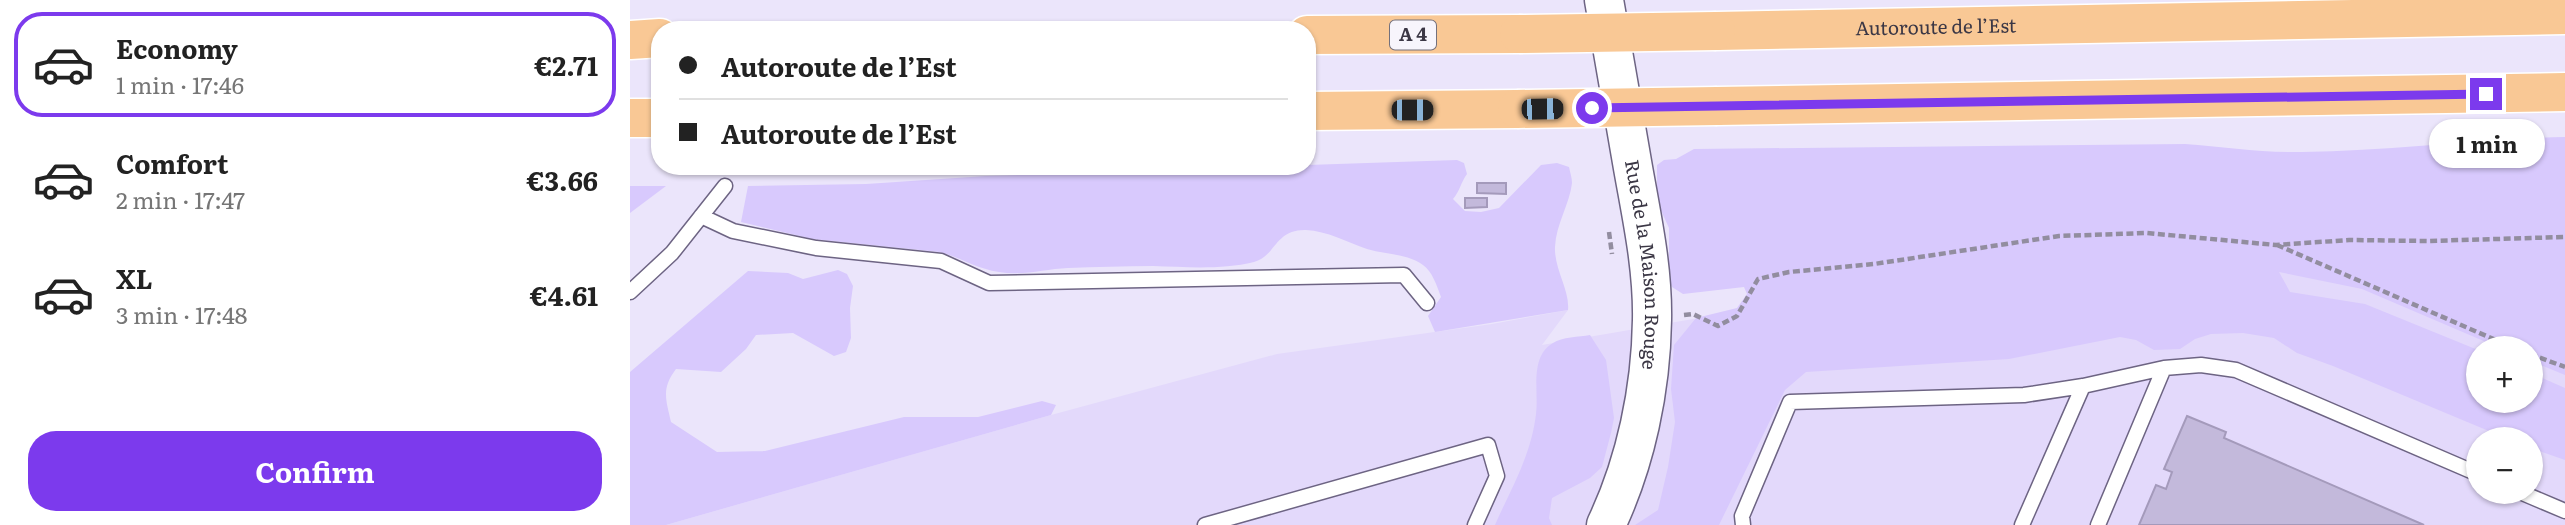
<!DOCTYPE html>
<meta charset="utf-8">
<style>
:root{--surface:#fff;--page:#f6f6f6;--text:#222;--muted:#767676;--line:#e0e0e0;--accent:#7c3aed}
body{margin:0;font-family:Literata,serif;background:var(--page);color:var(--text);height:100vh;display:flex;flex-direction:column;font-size:26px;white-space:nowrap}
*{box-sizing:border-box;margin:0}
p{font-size:23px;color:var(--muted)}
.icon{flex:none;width:38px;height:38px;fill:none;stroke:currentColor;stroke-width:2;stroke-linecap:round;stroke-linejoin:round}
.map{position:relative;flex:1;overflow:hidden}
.panel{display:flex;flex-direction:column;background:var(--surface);width:630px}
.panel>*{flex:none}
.hud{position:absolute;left:21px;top:21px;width:665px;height:154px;border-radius:28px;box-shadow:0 2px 5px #0004;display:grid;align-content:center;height:154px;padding:0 28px;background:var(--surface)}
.buttons{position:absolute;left:1836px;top:336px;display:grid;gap:14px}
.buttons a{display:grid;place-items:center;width:77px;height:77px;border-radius:50%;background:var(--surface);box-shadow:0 2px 5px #0004;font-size:35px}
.end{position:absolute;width:32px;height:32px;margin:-16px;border:9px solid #7c3aed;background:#fff;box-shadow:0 0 0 4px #fff}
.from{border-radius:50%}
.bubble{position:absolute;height:49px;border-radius:24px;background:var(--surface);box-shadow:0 2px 5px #0004;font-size:23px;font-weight:700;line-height:49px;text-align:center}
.car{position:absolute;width:21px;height:42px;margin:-21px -10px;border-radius:9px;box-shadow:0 0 5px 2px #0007;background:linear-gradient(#222 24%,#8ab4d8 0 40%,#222 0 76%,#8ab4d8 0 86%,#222 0)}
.hud b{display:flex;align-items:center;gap:24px;height:66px;font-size:26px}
.hud b+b{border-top:2px solid var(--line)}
.hud i{width:18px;height:18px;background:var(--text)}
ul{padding:12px 0 0;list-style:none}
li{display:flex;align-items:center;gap:21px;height:105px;margin:0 14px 10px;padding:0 14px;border:4px solid transparent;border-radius:28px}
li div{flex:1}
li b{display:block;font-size:26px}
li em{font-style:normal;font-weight:700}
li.active{border-color:var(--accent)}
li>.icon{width:63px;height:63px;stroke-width:1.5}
.action{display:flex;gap:14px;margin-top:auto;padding:14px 28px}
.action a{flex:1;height:80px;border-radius:28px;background:var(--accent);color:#fff;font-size:28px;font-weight:700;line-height:80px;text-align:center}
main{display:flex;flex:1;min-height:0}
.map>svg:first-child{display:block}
.built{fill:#e3d9fb;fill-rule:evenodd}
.green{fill:#d8c9fd}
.building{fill:#c3b9db;stroke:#a49abb;stroke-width:2}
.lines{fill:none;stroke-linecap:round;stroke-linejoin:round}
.lane-casing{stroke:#6d6483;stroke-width:17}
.secondary-casing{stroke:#6d6483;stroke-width:41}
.highway-casing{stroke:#fff;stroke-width:41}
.path{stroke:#928d9f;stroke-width:4.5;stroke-dasharray:7 3.5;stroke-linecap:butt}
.lane{stroke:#fff;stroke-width:14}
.secondary{stroke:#fff;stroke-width:38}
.highway{stroke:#f9c895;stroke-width:38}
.highway-bridge-casing{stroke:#fff;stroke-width:41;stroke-linecap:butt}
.highway-bridge{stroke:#f9c895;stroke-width:38}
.route{stroke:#7c3aed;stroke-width:9}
.labels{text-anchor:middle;stroke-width:6;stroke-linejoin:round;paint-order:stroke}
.shield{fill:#f7f5fc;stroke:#73707c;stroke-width:2}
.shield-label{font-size:18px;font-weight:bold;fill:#3b3745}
.street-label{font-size:19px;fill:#3b3745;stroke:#f7f5fc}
</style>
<main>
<section class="panel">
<ul>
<li class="active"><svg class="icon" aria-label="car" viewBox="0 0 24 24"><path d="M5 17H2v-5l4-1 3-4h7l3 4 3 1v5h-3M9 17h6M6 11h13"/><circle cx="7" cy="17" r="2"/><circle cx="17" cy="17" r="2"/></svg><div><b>Economy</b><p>1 min · 17:46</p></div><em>€2.71</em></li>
<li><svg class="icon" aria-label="car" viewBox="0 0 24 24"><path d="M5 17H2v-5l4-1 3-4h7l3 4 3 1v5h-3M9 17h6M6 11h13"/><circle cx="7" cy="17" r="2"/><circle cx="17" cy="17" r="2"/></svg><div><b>Comfort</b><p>2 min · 17:47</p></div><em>€3.66</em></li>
<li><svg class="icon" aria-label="car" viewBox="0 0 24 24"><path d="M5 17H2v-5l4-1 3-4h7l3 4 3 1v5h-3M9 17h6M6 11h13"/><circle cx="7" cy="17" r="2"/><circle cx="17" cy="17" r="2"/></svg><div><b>XL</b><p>3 min · 17:48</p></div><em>€4.61</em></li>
</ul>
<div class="action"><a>Confirm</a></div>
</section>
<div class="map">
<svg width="1935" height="525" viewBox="0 0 1935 525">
<rect width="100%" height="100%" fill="#ebe5fb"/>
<path class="built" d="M1935,243V525H36L421,415L647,354L862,324L938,310L912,345L1127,308ZM1848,348H1900V401H1848ZM1848,439H1900V492H1848Z"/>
<path class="green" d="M1935,137V375L1901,361L1900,348H1870L1732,289L1649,272L1660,292L1735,304L1848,350V401H1900L1901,373L1935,388V460L1901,448L1900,439H1878L1703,366L1667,353L1644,338L1613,333L1581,334L1565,339L1550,349L1524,350L1506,340L1490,337L1379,359L1176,372L1155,390L1089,525H1005L1028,510L1038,467L1045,422L1041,389L1044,345L1066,318L1107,308L1117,294L1114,287L1053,294L1042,287L1039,278V228L1029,206L1027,194V165L1034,160L1046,159L1064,149L1555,144C1594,147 1633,153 1672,152C1760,151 1847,139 1935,137Z
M827,160L834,163L837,174C831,182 830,191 823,199L835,211L851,212L869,208L911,165L927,163L939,167C940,172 942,178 942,183C940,203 926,224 925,247C924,269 940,290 938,310L805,332L798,316L811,297C807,286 802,271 793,265C776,253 756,255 737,249C717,242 697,231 676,230C645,229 646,256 624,262C591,270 556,267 523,266C494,266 466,267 438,268C415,269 392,276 369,272C347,269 330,257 309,252L182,239L111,222L118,186L236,184L356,176Z
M0,186H36L0,213Z
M208,270L217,274L223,286L220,308L221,338L216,352L204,356L163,333L126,335L116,349L91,372L46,369C31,389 36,399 41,422L87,452L135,451L274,417H348L412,401L426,405L421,415L36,525H0V372L118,271L158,273L173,279Z
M960,335L976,360L984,418L981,433L972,467L960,478L922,498L919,518L922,525H865C882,486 901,456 906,414C909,392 899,357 923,343C932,337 949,337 960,335Z"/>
<path class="building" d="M847,183H876V194L847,193Z
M835,198H857V207L835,208Z
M1557,416L1596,432L1594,438L1794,525H1509L1526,485L1536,489L1542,472L1534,469Z"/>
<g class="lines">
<defs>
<path id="lane" d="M71,216L103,231L186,248L311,261L359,283L774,275L797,303
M0,292L42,253L95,186
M1890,492L1935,511
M575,525L858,445L867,476L845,525
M1113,525L1112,516L1160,402L1394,395L1453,386L1534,368L1571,365L1606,370L1848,474
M1392,525L1453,386
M1468,525L1534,368"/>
<g id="secondary">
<path id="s1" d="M974,0C983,54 993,108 1002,162C1011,214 1023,266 1022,320C1021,389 1006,462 976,525"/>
</g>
<g id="highway">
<path id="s2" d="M1086,31L1935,15"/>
<path d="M677,35L889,34"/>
<path d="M0,40L30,38"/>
<path d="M1087,106L1935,92"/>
<path d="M677,111L887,109"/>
<path d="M0,118H30"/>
</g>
</defs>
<use href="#lane" class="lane-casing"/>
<use href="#secondary" class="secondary-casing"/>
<use href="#highway" class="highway-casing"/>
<path class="path" d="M979,232L982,254
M1647,245L1884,348
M1054,315L1063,314L1088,326L1107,316L1128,279L1159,272L1244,264L1429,236L1517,233L1646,245L1719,240L1798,241L1935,237
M1900,354L1935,367"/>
<use href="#lane" class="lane"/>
<use href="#secondary" class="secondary"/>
<use href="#highway" class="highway"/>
<defs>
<path id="highway-bridge" d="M889,34L1086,31
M887,109L1087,106"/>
</defs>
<use href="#highway-bridge" class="highway-bridge-casing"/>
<use href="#highway-bridge" class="highway-bridge"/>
</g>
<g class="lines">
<path class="route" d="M962,108L1856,94"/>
</g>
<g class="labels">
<rect class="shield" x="760" y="20.5" width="46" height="29" rx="5"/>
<g class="shield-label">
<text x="783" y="41">A 4</text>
</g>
<g class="street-label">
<text dy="7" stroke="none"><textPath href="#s2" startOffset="220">Autoroute de l’Est</textPath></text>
<text dy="7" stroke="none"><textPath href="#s1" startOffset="268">Rue de la Maison Rouge</textPath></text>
</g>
</g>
</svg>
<div class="buttons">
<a>+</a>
<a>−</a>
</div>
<i class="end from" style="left:962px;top:108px"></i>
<i class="end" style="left:1856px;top:94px"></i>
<div class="bubble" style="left:1799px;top:119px;width:116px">1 min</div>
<i class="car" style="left:912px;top:109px;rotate:89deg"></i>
<i class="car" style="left:782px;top:110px;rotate:90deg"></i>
<div class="hud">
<b><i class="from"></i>Autoroute de l’Est</b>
<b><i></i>Autoroute de l’Est</b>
</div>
</div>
</main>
